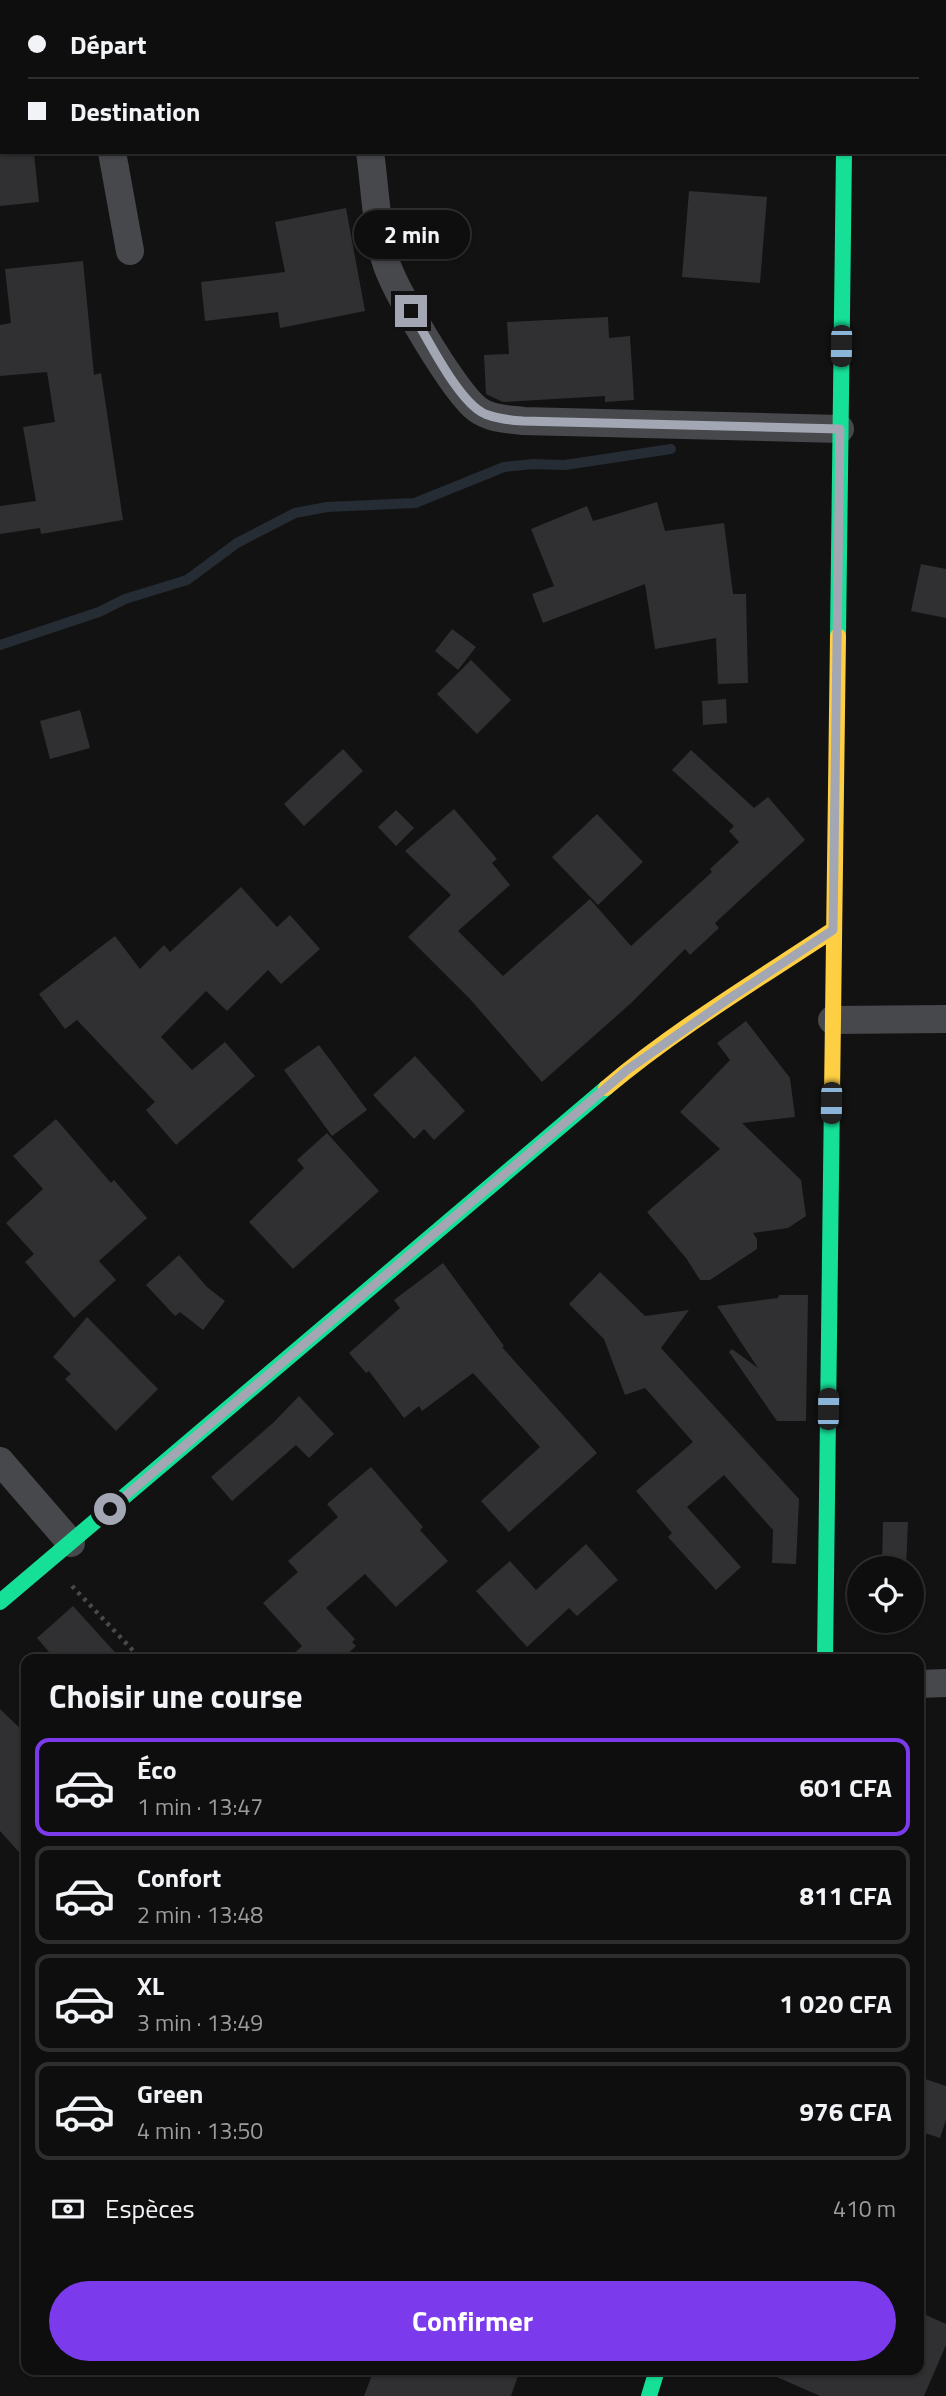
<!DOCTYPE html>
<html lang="fr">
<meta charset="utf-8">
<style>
:root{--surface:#0e0e0e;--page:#171717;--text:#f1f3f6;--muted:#9b9c9e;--line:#2e2e2e;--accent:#7c3aed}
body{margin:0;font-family:"Titillium Web",sans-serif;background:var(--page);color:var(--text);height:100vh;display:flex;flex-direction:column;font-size:26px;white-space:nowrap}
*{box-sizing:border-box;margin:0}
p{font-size:23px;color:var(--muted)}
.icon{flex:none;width:38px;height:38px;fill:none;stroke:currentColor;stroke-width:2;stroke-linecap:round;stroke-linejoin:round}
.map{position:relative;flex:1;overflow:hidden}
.side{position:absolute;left:21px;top:1654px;width:903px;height:721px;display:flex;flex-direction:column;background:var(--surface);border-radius:14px;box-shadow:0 2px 5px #0004,0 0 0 2px var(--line)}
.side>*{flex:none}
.banner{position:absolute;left:0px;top:0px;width:947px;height:154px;box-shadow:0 2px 5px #0004,0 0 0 2px var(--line);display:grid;align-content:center;height:154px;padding:0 28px;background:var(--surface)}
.controls{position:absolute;left:847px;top:1556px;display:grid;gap:14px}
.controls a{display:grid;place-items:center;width:77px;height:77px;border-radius:50%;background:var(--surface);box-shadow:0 2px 5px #0004,0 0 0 2px var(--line);font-size:35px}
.end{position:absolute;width:32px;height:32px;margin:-16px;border:9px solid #a3a7b4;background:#111;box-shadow:0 0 0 4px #111}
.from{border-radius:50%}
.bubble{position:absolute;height:49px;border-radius:24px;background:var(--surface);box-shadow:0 2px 5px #0004,0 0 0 2px var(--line);font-size:23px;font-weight:700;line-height:49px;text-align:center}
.car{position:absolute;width:21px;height:42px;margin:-21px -10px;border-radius:9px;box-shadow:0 0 5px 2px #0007;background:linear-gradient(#222 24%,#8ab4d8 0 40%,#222 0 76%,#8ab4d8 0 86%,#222 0)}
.banner b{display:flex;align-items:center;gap:24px;height:66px;font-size:26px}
.banner b+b{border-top:2px solid var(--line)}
.banner i{width:18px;height:18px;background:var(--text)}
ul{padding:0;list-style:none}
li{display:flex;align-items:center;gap:21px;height:98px;margin:0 14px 10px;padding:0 14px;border:4px solid var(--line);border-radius:14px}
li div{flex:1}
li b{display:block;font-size:26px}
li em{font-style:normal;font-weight:700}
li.current{border-color:var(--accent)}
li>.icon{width:63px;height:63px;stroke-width:1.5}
h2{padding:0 28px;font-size:32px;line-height:84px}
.pay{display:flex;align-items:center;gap:18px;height:77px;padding:0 28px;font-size:26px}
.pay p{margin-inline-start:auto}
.action{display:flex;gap:14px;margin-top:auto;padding:14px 28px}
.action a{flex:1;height:80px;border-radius:42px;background:var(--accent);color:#fff;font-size:28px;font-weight:700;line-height:80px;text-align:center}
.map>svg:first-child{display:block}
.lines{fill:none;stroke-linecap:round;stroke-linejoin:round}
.stream{stroke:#262c34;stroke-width:10}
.building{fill:#303032}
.path{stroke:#48494d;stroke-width:4.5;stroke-dasharray:3.5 5;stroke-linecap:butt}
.street{stroke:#47484b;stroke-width:28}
.fast{stroke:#16e098;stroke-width:16}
.slow{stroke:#ffcf43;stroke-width:16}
.route{stroke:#a3a7b4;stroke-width:9}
</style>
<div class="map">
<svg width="946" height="2396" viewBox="0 0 946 2396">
<rect width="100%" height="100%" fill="#121213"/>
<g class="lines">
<path class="stream" d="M0,645L99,612L125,599L187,580L237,543L295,513L327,507L415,503L504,467L533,464L565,465L671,449"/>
</g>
<path class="building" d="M34,153L39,202L0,206V156Z
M689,191L767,197L760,283L682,277Z
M346,208L365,311L280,328L278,312L205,321L201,282L285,272L275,222Z
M83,261L94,375L101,373L123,520L41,534L40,528L0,534V506L36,501L23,427L55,422L47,372L0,376V325L11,323L5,269Z
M608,317L609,338L630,336L634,400L605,402V396L503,402L486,394L484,355L509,354L507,322Z
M657,502L665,531L724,523L733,594H746L748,683L718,684L716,638L655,649L645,584L543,623L532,594L554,586L531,529L587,506L593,521Z
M921,564L946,569V618L911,611Z
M452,629L476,647L458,670L435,651Z
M471,660L511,700L477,734L437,694Z
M726,699L727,723L703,725L702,701Z
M80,710L90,748L50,759L40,721Z
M343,749L363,771L304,826L284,804Z
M691,750L754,808L768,797L805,840L715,923L719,928L690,955L685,949L630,1004L542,1082L470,999L408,937L451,895L405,851L454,809L497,859L492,863L510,885L458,931L503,976L590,899L631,946L712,872L710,869L739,842L729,831L734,826L672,770Z
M396,810L414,828L396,846L378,827Z
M597,814L643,862L598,905L552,857Z
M241,887L277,927L290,915L320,949L281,984L268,970L227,1011L206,991L161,1037L192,1070L225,1042L255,1076L176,1145L146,1110L155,1102L77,1020L65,1029L39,994L115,936L140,969L164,945L170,952Z
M746,1021L790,1078L795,1117L742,1123L801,1180L806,1216L788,1228L753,1233L757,1239V1249L710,1280H700L686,1258L647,1212L720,1149L680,1112L730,1060L717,1043Z
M319,1045L367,1110L332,1136L284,1070Z
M415,1056L465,1111L434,1140L424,1129L414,1139L373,1095Z
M56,1119L111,1183L114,1180L147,1218L99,1261L116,1280L74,1318L25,1262L34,1254L6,1223L43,1189L13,1156Z
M327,1133L379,1191L293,1269L249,1222L304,1168L297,1160Z
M179,1255L207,1287L225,1301L203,1330L180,1312L175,1316L146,1285Z
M443,1263L504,1346L502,1347L597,1453L509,1532L481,1501L540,1447L473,1373L422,1411L419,1406L404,1418L369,1371L366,1373L349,1353L400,1308L394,1300Z
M600,1272L645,1316L689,1310L661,1348L799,1499L796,1564L772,1563L773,1530L724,1475L687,1507L741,1567L716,1590L668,1537L672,1533L636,1491L693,1442L645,1388L625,1395L604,1339L569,1304Z
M779,1295H808L806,1421H777L729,1352L732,1349L758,1368L717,1306L778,1298Z
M87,1317L158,1389L116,1431L65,1379L71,1374L53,1357Z
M299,1396L334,1434L309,1458L296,1445L232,1501L211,1477L274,1422Z
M371,1467L423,1527L420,1530L448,1561L396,1607L365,1574L326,1608L355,1639L352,1642L356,1646L342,1659H288L302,1646L263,1603L298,1572L288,1561L338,1517L327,1504Z
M883,1522H908L906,1568H882Z
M586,1544L618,1580L577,1616L569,1608L527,1647L476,1591L510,1561L536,1590Z
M73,1606L121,1659H55L37,1638Z
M0,1709L26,1734V1860L0,1831Z
M919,2077L946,2086V2120L940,2138L919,2131Z
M919,2312L946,2324V2345L924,2396H820L761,2370H919Z
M374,2370H520L511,2396H364Z"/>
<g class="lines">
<path class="path" d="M72,1586L141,1659"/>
<path class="street" d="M85,0V2
M350,0V2
M112,152L130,251
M370,152C375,187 376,225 385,259C392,287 455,393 477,409C490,419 508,419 523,421L840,429
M832,1020L946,1019
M0,1461L71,1543
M919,1684L946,1683"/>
<path class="fast" d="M838,636L844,152
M0,1602L606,1088
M825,1659L832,1095
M649,2396L657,2370"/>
<path class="slow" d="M846,0V2
M606,1088C676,1029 756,981 833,930
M832,1095L838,636"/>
</g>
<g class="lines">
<path class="route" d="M110,1509L627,1070L727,1000L833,930L840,429L523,421C510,420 497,419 485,414C458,402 427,337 411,311"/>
</g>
</svg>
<div class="controls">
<a><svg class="icon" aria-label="locate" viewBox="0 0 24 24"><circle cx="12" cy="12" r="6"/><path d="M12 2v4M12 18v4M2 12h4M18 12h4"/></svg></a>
</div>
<i class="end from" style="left:110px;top:1509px"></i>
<i class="end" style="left:411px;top:311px"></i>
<div class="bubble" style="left:354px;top:210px;width:116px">2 min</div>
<i class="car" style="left:841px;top:346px;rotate:181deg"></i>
<i class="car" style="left:831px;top:1103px;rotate:181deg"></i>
<i class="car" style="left:828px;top:1409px;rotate:1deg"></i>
<div class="banner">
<b><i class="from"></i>Départ</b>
<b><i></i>Destination</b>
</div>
<section class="side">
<h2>Choisir une course</h2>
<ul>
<li class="current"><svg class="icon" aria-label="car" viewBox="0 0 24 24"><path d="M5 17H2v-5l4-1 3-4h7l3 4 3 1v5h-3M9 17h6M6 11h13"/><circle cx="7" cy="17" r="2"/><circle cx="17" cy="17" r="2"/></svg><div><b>Éco</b><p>1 min · 13:47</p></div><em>601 CFA</em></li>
<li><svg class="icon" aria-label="car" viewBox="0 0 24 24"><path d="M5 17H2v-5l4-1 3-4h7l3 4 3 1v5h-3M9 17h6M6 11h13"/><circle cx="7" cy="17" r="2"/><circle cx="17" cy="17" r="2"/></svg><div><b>Confort</b><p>2 min · 13:48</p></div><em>811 CFA</em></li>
<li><svg class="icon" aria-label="car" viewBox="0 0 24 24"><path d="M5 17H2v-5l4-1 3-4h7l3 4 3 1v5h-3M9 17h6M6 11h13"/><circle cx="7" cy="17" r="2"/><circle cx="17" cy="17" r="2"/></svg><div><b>XL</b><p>3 min · 13:49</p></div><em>1 020 CFA</em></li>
<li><svg class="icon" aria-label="car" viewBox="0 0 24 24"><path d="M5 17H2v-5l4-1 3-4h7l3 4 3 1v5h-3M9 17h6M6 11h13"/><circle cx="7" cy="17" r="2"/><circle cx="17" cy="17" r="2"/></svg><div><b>Green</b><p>4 min · 13:50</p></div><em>976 CFA</em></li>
</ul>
<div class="pay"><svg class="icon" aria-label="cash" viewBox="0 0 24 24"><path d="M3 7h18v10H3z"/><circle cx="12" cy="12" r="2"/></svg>Espèces<p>410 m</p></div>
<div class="action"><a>Confirmer</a></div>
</section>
</div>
